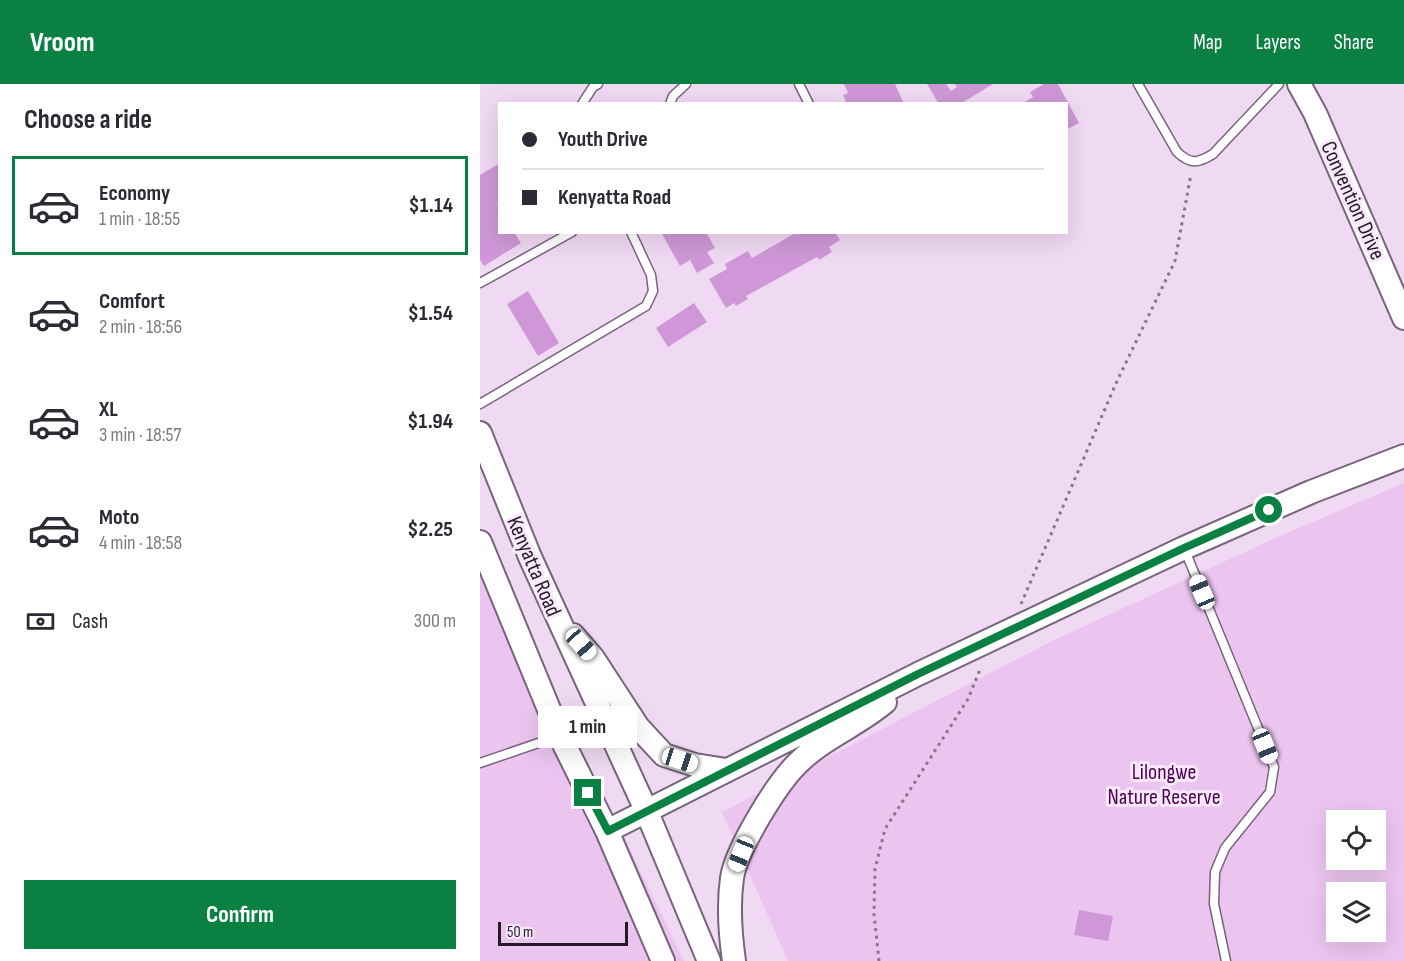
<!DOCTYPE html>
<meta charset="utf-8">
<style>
:root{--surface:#fff;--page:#f2f2f3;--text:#2b2b33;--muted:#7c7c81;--line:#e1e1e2;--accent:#0b8043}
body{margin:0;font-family:"Sofia Sans Condensed",sans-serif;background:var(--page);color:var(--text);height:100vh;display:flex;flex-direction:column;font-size:22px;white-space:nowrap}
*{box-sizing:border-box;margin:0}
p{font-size:20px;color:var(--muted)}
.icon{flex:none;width:33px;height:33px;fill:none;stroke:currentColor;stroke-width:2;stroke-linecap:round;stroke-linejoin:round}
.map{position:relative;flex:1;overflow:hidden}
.details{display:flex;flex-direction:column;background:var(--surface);width:480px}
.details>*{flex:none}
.guide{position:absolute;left:18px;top:18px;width:570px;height:132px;border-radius:0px;box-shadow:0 6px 24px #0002;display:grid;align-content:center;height:132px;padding:0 24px;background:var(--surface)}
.fabs{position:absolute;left:846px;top:726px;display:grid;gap:12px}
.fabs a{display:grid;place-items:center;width:60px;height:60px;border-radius:0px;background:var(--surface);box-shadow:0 6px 24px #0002;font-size:30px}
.scale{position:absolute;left:18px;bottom:15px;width:130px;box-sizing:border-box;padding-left:6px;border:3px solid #231b24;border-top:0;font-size:16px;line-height:21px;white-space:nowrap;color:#231b24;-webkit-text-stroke:4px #fae8fd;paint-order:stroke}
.end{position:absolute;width:27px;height:27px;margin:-14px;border:8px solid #0b8043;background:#fff;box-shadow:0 0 0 3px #fff}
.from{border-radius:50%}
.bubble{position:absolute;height:42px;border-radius:0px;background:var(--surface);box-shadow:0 6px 24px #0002;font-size:20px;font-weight:700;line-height:42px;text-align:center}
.car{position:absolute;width:18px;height:36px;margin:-18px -9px;border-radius:8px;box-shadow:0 0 4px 2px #0007;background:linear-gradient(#fff 24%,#345 0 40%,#fff 0 76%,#345 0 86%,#fff 0)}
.guide b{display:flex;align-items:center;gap:21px;height:57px;font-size:22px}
.guide b+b{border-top:2px solid var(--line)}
.guide i{width:15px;height:15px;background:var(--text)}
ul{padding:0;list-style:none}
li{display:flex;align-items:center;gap:18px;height:99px;margin:0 12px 9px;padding:0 12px;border:3px solid transparent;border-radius:0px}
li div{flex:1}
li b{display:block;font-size:22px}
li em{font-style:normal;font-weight:700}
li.on{border-color:var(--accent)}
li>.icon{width:54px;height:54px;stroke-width:1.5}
h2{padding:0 24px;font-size:27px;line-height:72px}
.pay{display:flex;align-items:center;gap:15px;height:66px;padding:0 24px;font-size:22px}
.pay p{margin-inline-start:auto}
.primary-button{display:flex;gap:12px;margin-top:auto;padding:12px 24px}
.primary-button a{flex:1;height:69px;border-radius:0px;background:var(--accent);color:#fff;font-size:24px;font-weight:700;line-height:69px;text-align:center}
header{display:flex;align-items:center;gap:36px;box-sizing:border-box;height:84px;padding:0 30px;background:var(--accent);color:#fff}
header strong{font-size:28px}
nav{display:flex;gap:33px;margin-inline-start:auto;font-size:21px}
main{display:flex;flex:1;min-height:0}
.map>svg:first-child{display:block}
.green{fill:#ebc5f0;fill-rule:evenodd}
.building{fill:#cf97d7}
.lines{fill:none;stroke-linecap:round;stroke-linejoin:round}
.lane-casing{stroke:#78647b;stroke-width:11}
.secondary-casing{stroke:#78647b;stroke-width:26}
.path{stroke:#867788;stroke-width:3;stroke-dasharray:3 4.5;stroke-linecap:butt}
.lane{stroke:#fff;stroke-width:8}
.secondary{stroke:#fff;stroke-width:22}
.route{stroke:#0b8043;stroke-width:8}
.labels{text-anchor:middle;stroke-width:6;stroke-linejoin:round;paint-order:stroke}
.street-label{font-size:22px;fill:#231b24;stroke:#fae8fd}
.park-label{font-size:22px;fill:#4c0355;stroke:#fae8fd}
</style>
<header>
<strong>Vroom</strong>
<nav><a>Map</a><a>Layers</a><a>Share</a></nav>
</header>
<main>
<section class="details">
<h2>Choose a ride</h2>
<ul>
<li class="on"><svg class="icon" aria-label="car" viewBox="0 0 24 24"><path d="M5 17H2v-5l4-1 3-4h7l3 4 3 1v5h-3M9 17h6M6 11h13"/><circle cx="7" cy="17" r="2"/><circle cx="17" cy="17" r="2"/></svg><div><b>Economy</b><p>1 min · 18:55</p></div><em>$1.14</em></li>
<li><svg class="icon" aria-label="car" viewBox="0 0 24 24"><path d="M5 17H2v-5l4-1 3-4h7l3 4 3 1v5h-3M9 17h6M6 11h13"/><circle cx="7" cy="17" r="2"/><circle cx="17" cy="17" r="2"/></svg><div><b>Comfort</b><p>2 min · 18:56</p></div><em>$1.54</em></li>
<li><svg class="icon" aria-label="car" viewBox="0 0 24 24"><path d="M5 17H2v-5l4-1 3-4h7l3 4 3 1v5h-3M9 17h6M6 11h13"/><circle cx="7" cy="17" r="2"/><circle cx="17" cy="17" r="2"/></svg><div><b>XL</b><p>3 min · 18:57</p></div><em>$1.94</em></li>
<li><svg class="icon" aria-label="car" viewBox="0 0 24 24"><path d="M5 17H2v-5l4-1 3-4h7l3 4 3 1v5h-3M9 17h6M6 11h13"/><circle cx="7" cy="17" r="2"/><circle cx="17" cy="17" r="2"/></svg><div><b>Moto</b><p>4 min · 18:58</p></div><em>$2.25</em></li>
</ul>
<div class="pay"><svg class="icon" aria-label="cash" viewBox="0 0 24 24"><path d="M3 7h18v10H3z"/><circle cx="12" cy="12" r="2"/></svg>Cash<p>300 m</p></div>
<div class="primary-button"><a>Confirm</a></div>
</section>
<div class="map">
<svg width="924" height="877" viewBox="0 0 924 877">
<rect width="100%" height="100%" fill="#f0d9f3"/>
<path class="green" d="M924,399V877H308L242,728L572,557L793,455ZM856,736H896V776H856ZM856,808H896V848H856Z
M0,455L204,877H0Z"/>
<path class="building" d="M364,0H415L424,20H367L363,11L368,9Z
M447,0H466L471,7L477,3L475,0H513L480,20H459Z
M564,0H578L599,39L586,46V20H541L553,13L550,8Z
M20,79V119L17,120L20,124V148H34L41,159L4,182L0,176V91Z
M181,148H226L235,164L227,168L234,179L217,189L210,176L200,182Z
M317,148H355L360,156L349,163L352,168L339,176L337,173L266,212L268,215L256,222L254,219L246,224L229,195L247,185L245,180L268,167L272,174Z
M48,207L79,259L58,272L27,220Z
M214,219L227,238L188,263L176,244Z
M599,826L633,832L628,857L594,851Z"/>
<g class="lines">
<defs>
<path id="lane" d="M319,0L329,20
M658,0L697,68C710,80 717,80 733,70L799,0
M102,20L113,3L118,0
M190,20L193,12L206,0
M0,199L92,148
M0,320L166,222L173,207L171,191L151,148
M704,464L794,683L790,708L745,764L735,788L734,820L746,877
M0,679L79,652"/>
<path id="secondary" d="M819,0L835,29L924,234
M0,349L50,473L166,726L229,877
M0,458L80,652L127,747L183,877
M93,551L113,574L158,643L184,671L215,681L246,686
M127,747L438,590L704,464L831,408L924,372
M254,877C250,849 248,822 252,794C256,766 297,699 318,679C343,654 378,641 405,618"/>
</defs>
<use href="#lane" class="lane-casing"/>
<use href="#secondary" class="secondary-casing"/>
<path class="path" d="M541,520L637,297L695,177L711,90
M399,877L394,830L395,785L405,745L488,615L501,583"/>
<use href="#lane" class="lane"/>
<use href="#secondary" class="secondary"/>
</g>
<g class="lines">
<path class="route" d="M108,709L128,747L438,590L704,464L789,426"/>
</g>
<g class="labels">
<g class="street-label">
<text transform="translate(874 116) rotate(66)" y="8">Convention Drive</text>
<text transform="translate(55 482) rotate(67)" y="8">Kenyatta Road</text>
</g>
<g class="park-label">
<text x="684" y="695">Lilongwe<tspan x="684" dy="25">Nature Reserve</tspan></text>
</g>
</g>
</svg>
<div class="fabs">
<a><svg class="icon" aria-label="locate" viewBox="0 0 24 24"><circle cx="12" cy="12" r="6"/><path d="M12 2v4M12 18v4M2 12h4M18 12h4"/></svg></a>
<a><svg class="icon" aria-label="layers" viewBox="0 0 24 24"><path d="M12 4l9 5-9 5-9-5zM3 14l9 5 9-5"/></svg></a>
</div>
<div class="scale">50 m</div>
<i class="end from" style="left:789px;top:426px"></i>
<i class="end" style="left:108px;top:709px"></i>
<div class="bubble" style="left:58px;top:622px;width:99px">1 min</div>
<i class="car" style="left:722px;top:508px;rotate:337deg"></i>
<i class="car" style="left:101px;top:560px;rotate:138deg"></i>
<i class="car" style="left:785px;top:662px;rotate:158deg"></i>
<i class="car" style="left:200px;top:676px;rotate:108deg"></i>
<i class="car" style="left:261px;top:770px;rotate:202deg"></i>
<div class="guide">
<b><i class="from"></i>Youth Drive</b>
<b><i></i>Kenyatta Road</b>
</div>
</div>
</main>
